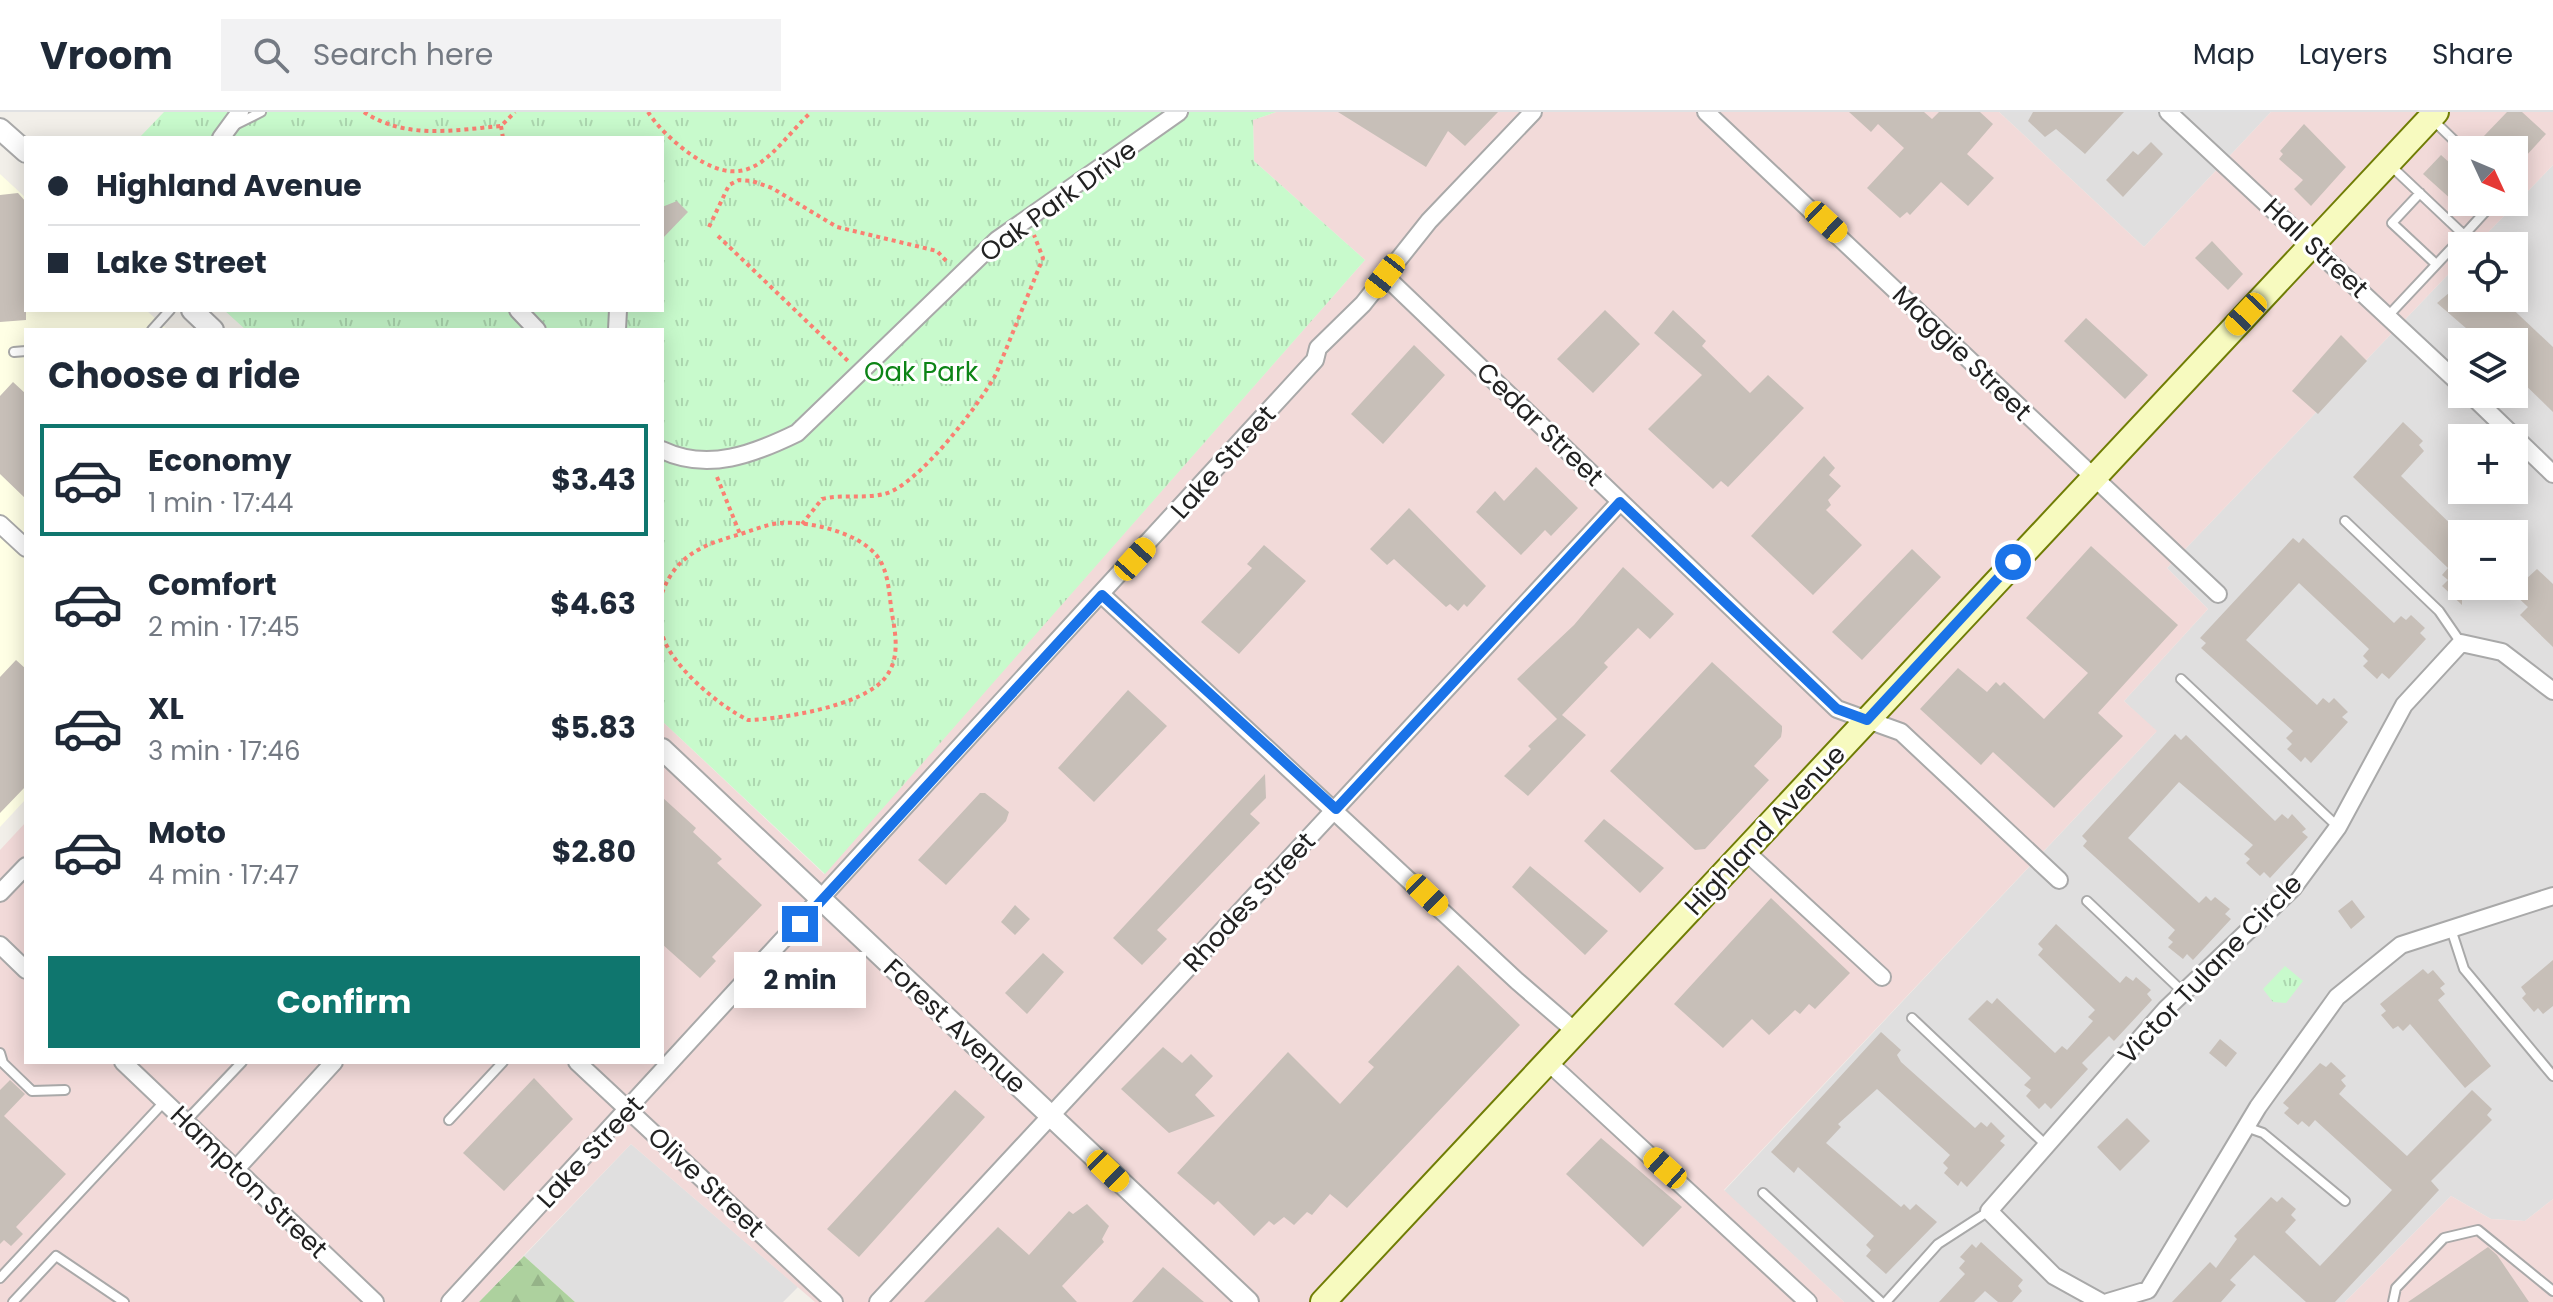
<!DOCTYPE html>
<meta charset="utf-8">
<style>
:root{--surface:#fff;--page:#f2f2f3;--text:#1f2937;--muted:#747a83;--line:#e0e1e3;--accent:#0f766e}
body{margin:0;font-family:Poppins,sans-serif;background:var(--page);color:var(--text);height:100vh;display:flex;flex-direction:column;font-size:30px;white-space:nowrap}
*{box-sizing:border-box;margin:0}
p{font-size:26px;color:var(--muted)}
.icon{flex:none;width:44px;height:44px;fill:none;stroke:currentColor;stroke-width:2;stroke-linecap:round;stroke-linejoin:round}
.map{position:relative;flex:1;overflow:hidden}
.details{position:absolute;left:24px;top:216px;width:640px;height:736px;display:flex;flex-direction:column;background:var(--surface);border-radius:0px;box-shadow:0 4px 20px #0003}
.details>*{flex:none}
.top-card{position:absolute;left:24px;top:24px;width:640px;height:176px;border-radius:0px;box-shadow:0 4px 20px #0003;display:grid;align-content:center;height:176px;padding:0 24px;background:var(--surface)}
.needle{width:52px;rotate:134deg}
.buttons{position:absolute;left:2448px;top:24px;display:grid;gap:16px}
.buttons a{display:grid;place-items:center;width:80px;height:80px;border-radius:0px;background:var(--surface);box-shadow:0 4px 20px #0003;font-size:40px}
.end{position:absolute;width:36px;height:36px;margin:-18px;border:10px solid #1a73e8;background:#fff;box-shadow:0 0 0 4px #fff}
.from{border-radius:50%}
.bubble{position:absolute;height:56px;border-radius:0px;background:var(--surface);box-shadow:0 4px 20px #0003;font-size:26px;font-weight:700;line-height:56px;text-align:center}
.car{position:absolute;width:24px;height:48px;margin:-24px -12px;border-radius:10px;box-shadow:0 0 6px 2px #0007;background:linear-gradient(#f5c518 24%,#345 0 40%,#f5c518 0 76%,#345 0 86%,#f5c518 0)}
.top-card b{display:flex;align-items:center;gap:28px;height:76px;font-size:30px}
.top-card b+b{border-top:2px solid var(--line)}
.top-card i{width:20px;height:20px;background:var(--text)}
ul{padding:0;list-style:none}
li{display:flex;align-items:center;gap:24px;height:112px;margin:0 16px 12px;padding:0 8px;border:4px solid transparent;border-radius:0px}
li div{flex:1}
li b{display:block;font-size:30px}
li em{font-style:normal;font-weight:700}
li.selected{border-color:var(--accent)}
li>.icon{width:72px;height:72px;stroke-width:1.5}
h2{padding:0 24px;font-size:36px;line-height:96px}
.primary-button{display:flex;gap:16px;margin-top:auto;padding:16px 24px}
.primary-button a{flex:1;height:92px;border-radius:0px;background:var(--accent);color:#fff;font-size:32px;font-weight:700;line-height:92px;text-align:center}
header{display:flex;align-items:center;gap:48px;box-sizing:border-box;height:112px;padding:0 40px;background:var(--surface);border-bottom:2px solid var(--line)}
header strong{font-size:38px}
nav{display:flex;gap:44px;margin-inline-start:auto;font-size:28px}
.search{width:560px;height:72px;background:var(--page);display:flex;align-items:center;gap:20px;box-sizing:border-box;padding:0 28px;border-radius:0px;color:var(--muted);font-size:30px}
.map>svg:first-child{display:block}
.residential{fill:#e0dfdf;fill-rule:evenodd}
.commercial{fill:#f2dad9;fill-rule:evenodd}
.education{fill:#ffffe5}
.forest{fill:url(#forest-firs)}
.park{fill:url(#park-tufts)}
.building{fill:#c7bfb8}
.lines{fill:none;stroke-linecap:round;stroke-linejoin:round}
.service-casing{stroke:#a9a9a9;stroke-width:12}
.minor-casing{stroke:#a9a9a9;stroke-width:20}
.tertiary-casing{stroke:#a9a9a9;stroke-width:24}
.secondary-casing{stroke:#707d05;stroke-width:28}
.path{stroke:#fa8072;stroke-width:4;stroke-dasharray:4 4;stroke-linecap:butt}
.service{stroke:#fff;stroke-width:8}
.minor{stroke:#fff;stroke-width:16}
.tertiary{stroke:#fff;stroke-width:20}
.secondary{stroke:#f7fabf;stroke-width:24}
.route{stroke:#1a73e8;stroke-width:10}
.labels{text-anchor:middle;stroke-width:6;stroke-linejoin:round;paint-order:stroke}
.street-label{font-size:26px;fill:#222;stroke:#fff}
.park-label{font-size:26px;fill:#0c8416;stroke:#fff}
</style>
<header>
<strong>Vroom</strong>
<div class="search"><svg class="icon" aria-label="search" viewBox="0 0 24 24"><circle cx="10" cy="10" r="6"/><path d="M15 15l6 6"/></svg>Search here</div>
<nav><a>Map</a><a>Layers</a><a>Share</a></nav>
</header>
<div class="map">
<svg width="2553" height="1190" viewBox="0 0 2553 1190">
<defs>
<pattern id="forest-firs" width="22" height="20" patternUnits="userSpaceOnUse" patternTransform="scale(2)"><rect width="22" height="20" fill="#add19e"/><path d="M5 1l3.5 6h-7zM16 11l3.5 6h-7z" fill="#95b388"/></pattern>
<pattern id="park-tufts" width="24" height="20" patternUnits="userSpaceOnUse" patternTransform="scale(2)"><rect width="24" height="20" fill="#c8facc"/><path d="M3 7l-1-3M5 7V3M7 7l1-3M15 17l-1-3M17 17v-4M19 17l1-3" fill="none" stroke="#acd6af"/></pattern>
</defs>
<rect width="100%" height="100%" fill="#f2efe9"/>
<path class="residential" d="M1999,0H2271L2144,135Z
M2553,53V1087L2525,1109L2491,1107L2451,1084L2345,1190H1844L1724,1079L2156,620L2124,589L2208,497L2167,456L2462,148V186H2514V134H2475ZM2462,230H2514V282H2462ZM2462,326H2514V378H2462ZM2462,422H2514V474H2462Z
M631,1032L798,1175L783,1190H575L524,1144Z"/>
<path class="commercial" d="M1276,0H1999L2144,135L2271,0H2553V53L2475,134H2462V148L2167,456L2208,497L2124,589L2157,619L1724,1078L1844,1190H815L631,1032L479,1190H0V738L26,710V950H662V609L824,762L1365,148L1254,49L1253,8ZM2462,38H2514V90H2462Z
M2451,1084L2491,1107L2525,1109L2553,1087V1190H2345Z"/>
<path class="education" d="M0,62L26,86V198H146L168,218H26V687L0,715Z"/>
<path class="forest" d="M524,1144L575,1190H479Z"/>
<path class="park" d="M164,0H1276L1253,8L1254,49L1365,148L825,762L662,609V218H246L224,198H662V26H139Z
M2285,854L2303,869L2286,891L2273,890L2263,877Z"/>
<path class="building" d="M1338,0H1498L1465,34L1448,19L1426,55Z
M1849,0H1924L1932,7L1939,0H1980L1993,12L1967,42L1994,66L1968,94L1941,70L1910,103L1907,100L1900,106L1867,76L1904,36L1878,12L1871,20Z
M2033,0H2124L2085,42L2056,17L2045,25L2028,9Z
M2507,0H2522L2546,22L2514,57V38H2497L2483,25Z
M2304,12L2346,55L2311,94L2294,77L2303,68L2279,47L2283,42L2280,39Z
M2151,30L2163,42L2123,85L2106,68L2133,39L2138,43Z
M2441,43L2462,62V97L2423,62Z
M18,81L26,90V208L0,210V83Z
M677,89L688,100L662,127V95Z
M2212,129L2243,162L2228,178L2195,146Z
M2462,170V186H2501L2553,235V300L2514,262V230H2482L2437,191Z
M1605,198L1640,232L1593,281L1557,247Z
M1673,198L1706,229L1702,234L1750,281L1768,263L1804,296L1728,375L1721,369L1713,377L1648,317L1702,263L1654,221Z
M2086,206L2148,263L2125,287L2064,229Z
M2341,223L2367,249L2318,302L2292,279Z
M1414,233L1445,263L1383,332L1351,302Z
M13,270L26,282V387L0,362V284Z
M2403,310L2423,329L2419,333L2424,339L2401,364L2462,423V493L2442,474L2448,468L2442,463L2448,456L2353,365Z
M1824,344L1835,356L1829,363L1841,374L1828,388L1831,393L1826,398L1862,433L1813,483L1751,424Z
M1536,355L1578,396L1551,424L1545,418L1521,443L1476,400L1495,379L1504,389Z
M1409,396L1486,474L1467,495L1464,492L1458,499L1450,492L1446,495L1394,447L1387,453L1370,437Z
M2293,426L2299,431L2303,426L2394,511L2401,504L2406,508L2411,503L2425,516L2420,521L2426,527L2389,567L2382,561L2377,567L2363,554L2368,549L2363,544L2369,537L2299,471L2246,528L2317,593L2323,586L2329,591L2334,586L2348,600L2342,605L2348,610L2311,651L2305,645L2301,650L2287,637L2292,632L2286,626L2293,619L2201,536L2206,531L2200,526Z
M1264,433L1306,469L1239,542L1201,510L1252,456L1247,452Z
M2091,434L2178,513L2098,601L2123,624L2054,696L1993,640L1981,653L1920,597L1958,556L1987,580L1996,570L2000,574L2004,570L2044,607L2088,561L2026,506Z
M1912,437L1941,465L1862,548L1832,520Z
M1623,455L1674,502L1650,527L1638,516L1604,551L1608,555L1562,603L1586,623L1528,684L1504,664L1531,637L1528,634L1557,607L1517,567L1574,513Z
M2537,457L2553,472V535L2520,503L2528,495L2512,480Z
M16,548L26,557V674L0,701V565Z
M1712,550L1782,614V619L1781,625L1754,654L1769,668L1705,737L1695,738L1610,659Z
M1128,578L1167,614L1094,690L1058,656Z
M2175,622L2181,628L2186,623L2275,709L2282,702L2288,707L2292,702L2306,717L2302,720L2308,725L2270,766L2264,760L2260,764L2246,751L2250,747L2244,742L2253,733L2179,670L2128,726L2199,791L2206,784L2211,789L2215,785L2230,797L2225,802L2231,807L2193,848L2187,842L2183,847L2168,835L2173,830L2168,826L2175,818L2083,734L2087,729L2082,724Z
M1265,662L1266,686L1250,702L1260,711L1157,818L1167,827L1142,853L1113,826Z
M980,681H985L1009,700L1006,709L946,773L918,748Z
M662,685L696,716L693,720L722,747L717,751L762,793L712,845L716,849L700,866L662,832Z
M1604,707L1664,756L1640,781L1584,729Z
M1530,754L1608,819L1585,843L1512,775Z
M1771,786L1850,861L1815,897L1809,892L1800,902L1795,898L1769,923L1752,907L1723,936L1674,892Z
M2352,788L2365,805L2351,817L2338,799Z
M1015,793L1030,807L1015,823L1001,810Z
M2056,812L2120,871L2126,864L2133,869L2136,865L2151,878L2147,882L2152,888L2114,929L2109,924L2082,951L2088,957L2051,997L2045,991L2039,997L2026,984L2031,978L2024,973L2031,966L1968,907L1987,888L1992,892L1997,886L2055,941L2062,934L2067,938L2093,909L2088,905L2095,898L2038,843L2043,837L2038,832Z
M1043,841L1064,860L1027,902L1005,881Z
M2553,848V894L2543,902L2538,896L2534,900L2522,886L2526,882L2521,875Z
M1458,853L1520,913L1347,1096L1330,1082L1312,1103L1307,1100L1294,1113L1284,1105L1274,1113L1269,1109L1254,1124L1218,1089L1214,1093L1177,1061L1288,940L1340,992L1374,955L1368,950Z
M2423,857L2428,862L2433,858L2445,872L2440,876L2445,882L2438,888L2491,954L2465,976L2410,912L2403,919L2398,914L2393,917L2381,903L2386,899L2380,892Z
M1881,920L1901,938L1897,943L1901,950L1975,1016L1981,1010L1987,1015L1991,1010L2005,1024L2000,1029L2005,1033L1967,1075L1961,1069L1958,1074L1944,1061L1948,1056L1943,1051L1950,1043L1877,977L1838,1012L1841,1015L1826,1031L1901,1095L1904,1092L1910,1098L1916,1092L1937,1110L1886,1162L1866,1144L1871,1138L1866,1133L1874,1124L1798,1055L1794,1061L1771,1040Z
M2220,927L2237,941L2226,955L2209,941Z
M1163,935L1182,951L1191,942L1213,964L1195,983L1215,1004L1169,1021L1121,977Z
M2331,950L2346,964L2341,968L2346,974L2339,982L2407,1044L2472,978L2492,997L2487,1003L2492,1008L2431,1069L2439,1078L2335,1190H2306L2254,1143L2230,1168L2236,1173L2221,1190H2172L2210,1150L2216,1156L2237,1127L2234,1124L2271,1085L2277,1090L2282,1085L2296,1097L2291,1103L2296,1108L2285,1120L2320,1154L2392,1078L2315,1008L2309,1015L2302,1009L2298,1013L2284,1001L2289,996L2283,991L2320,951L2326,955Z
M534,966L573,1007L504,1079L463,1041Z
M10,968L25,982L4,1004L66,1062L16,1115L23,1122L11,1134L4,1128L0,1132V978Z
M955,978L985,1005L859,1145L827,1117Z
M2127,1006L2150,1029L2120,1059L2097,1035Z
M1601,1026L1682,1095L1643,1135L1566,1062Z
M1087,1092L1109,1114L1102,1127L1104,1130L1062,1174L1077,1190H924L998,1115L1029,1143L1069,1099L1073,1102Z
M1981,1130L2023,1168L2018,1174L2022,1179L2012,1190H1998L1985,1179L1974,1190H1939L1965,1162L1959,1156L1965,1149L1960,1145L1972,1132L1976,1136Z
M2488,1135L2497,1143L2529,1190H2408Z
M1163,1155L1204,1190H1132Z"/>
<g class="lines">
<defs>
<path id="service" d="M2434,9L2464,38
M237,12L261,0
M2420,81L2392,111L2436,152
M2464,123L2494,90
M2388,204L2464,123L2391,54
M152,218L170,198
M14,240L26,239
M2345,409L2439,499L2461,531
M2181,567L2337,714
M2087,789L2183,880
M2451,817L2464,857L2553,964
M1912,906L2046,1033
M0,941L3,951L32,979L65,978
M449,1008L503,950
M185,1010L242,950
M2246,1015L2263,1021L2345,1089
M1763,1081L1881,1190
M0,1166L164,990
M13,1190L56,1144L124,1190
M1886,1190L1938,1132L1989,1099
M2393,1190L2396,1176L2444,1126L2478,1118L2553,1179"/>
<path id="minor" d="M1706,0L2218,482
M2168,0L2462,274
M221,26L240,0
M1385,164L1837,597L1901,620L2059,768
M518,198L537,218
M617,218L618,198
M2470,282L2553,362
M662,338C708,360 754,342 797,321L997,128L1179,0
M0,412L26,436
M1102,483L1517,869L1576,920
M1745,739L1882,865
M0,781L26,754
M0,833L26,858
M123,950L375,1190
M577,950L834,1190
M1548,950L1808,1190
M236,1057L334,950
M450,1190L1315,248L1318,236L1363,192L1429,109L1533,0
M878,1190L1620,390
M2101,1190L2054,1164L1989,1099L2166,897L2293,776L2338,715L2404,593L2461,531L2502,540L2553,579
M2108,1190L2148,1178L2258,995L2337,885L2401,833L2553,784"/>
<path id="tertiary" d="M0,17L26,40
M192,198L213,218
M662,637L1248,1190"/>
<path id="secondary" d="M1323,1190L2436,0"/>
</defs>
<use href="#service" class="service-casing"/>
<use href="#minor" class="minor-casing"/>
<use href="#tertiary" class="tertiary-casing"/>
<use href="#secondary" class="secondary-casing"/>
<path class="path" d="M364,0C406,28 454,18 501,14L515,0
M648,0C659,17 676,32 693,44C752,83 770,40 811,0
M501,14L503,26
M709,115L729,73L739,68L752,69L772,76L837,115L937,139L948,151
M718,124L849,250
M717,365L740,422
M802,412L822,387C842,382 864,387 884,382C918,374 979,293 996,262L1043,146L1034,123
M662,481C675,446 699,434 734,424C749,420 766,412 781,411C809,409 858,420 877,444C889,459 889,483 892,502C896,524 900,547 885,566C863,594 782,607 748,608C719,594 671,554 662,522"/>
<use href="#service" class="service"/>
<use href="#minor" class="minor"/>
<use href="#tertiary" class="tertiary"/>
<use href="#secondary" class="secondary"/>
</g>
<g class="lines">
<path class="route" d="M800,812L1102,483L1336,697L1620,390L1837,597L1867,608L2013,450"/>
</g>
<g class="labels">
<g class="street-label">
<text transform="translate(1058 89) rotate(-36)" y="9">Oak Park Drive</text>
<text transform="translate(2316 136) rotate(43)" y="9">Hall Street</text>
<text transform="translate(1962 241) rotate(44)" y="9">Maggie Street</text>
<text transform="translate(1540 312) rotate(44)" y="9">Cedar Street</text>
<text transform="translate(1223 350) rotate(-48)" y="9">Lake Street</text>
<text transform="translate(1765 718) rotate(-47)" y="9">Highland Avenue</text>
<text transform="translate(1249 790) rotate(-47)" y="9">Rhodes Street</text>
<text transform="translate(2210 857) rotate(-46)" y="9">Victor Tulane Circle</text>
<text transform="translate(955 914) rotate(43)" y="9">Forest Avenue</text>
<text transform="translate(590 1040) rotate(-47)" y="9">Lake Street</text>
<text transform="translate(249 1070) rotate(44)" y="9">Hampton Street</text>
<text transform="translate(706 1070) rotate(43)" y="9">Olive Street</text>
</g>
<g class="park-label">
<text x="921" y="269">Oak Park</text>
</g>
</g>
</svg>
<div class="buttons">
<a><svg class="needle" viewBox="-14 -14 28 28"><path d="M0-13l5 13h-10z" fill="#e53935"/><path d="M0 13l5-13h-10z" fill="#747a83"/></svg></a>
<a><svg class="icon" aria-label="locate" viewBox="0 0 24 24"><circle cx="12" cy="12" r="6"/><path d="M12 2v4M12 18v4M2 12h4M18 12h4"/></svg></a>
<a><svg class="icon" aria-label="layers" viewBox="0 0 24 24"><path d="M12 4l9 5-9 5-9-5zM3 14l9 5 9-5"/></svg></a>
<a>+</a>
<a>−</a>
</div>
<i class="end from" style="left:2013px;top:450px"></i>
<i class="end" style="left:800px;top:812px"></i>
<div class="bubble" style="left:734px;top:840px;width:132px">2 min</div>
<i class="car" style="left:1826px;top:110px;rotate:133deg"></i>
<i class="car" style="left:1385px;top:164px;rotate:218deg"></i>
<i class="car" style="left:2246px;top:202px;rotate:223deg"></i>
<i class="car" style="left:1135px;top:447px;rotate:42deg"></i>
<i class="car" style="left:1427px;top:783px;rotate:134deg"></i>
<i class="car" style="left:1665px;top:1056px;rotate:312deg"></i>
<i class="car" style="left:1108px;top:1059px;rotate:134deg"></i>
<div class="top-card">
<b><i class="from"></i>Highland Avenue</b>
<b><i></i>Lake Street</b>
</div>
<section class="details">
<h2>Choose a ride</h2>
<ul>
<li class="selected"><svg class="icon" aria-label="car" viewBox="0 0 24 24"><path d="M5 17H2v-5l4-1 3-4h7l3 4 3 1v5h-3M9 17h6M6 11h13"/><circle cx="7" cy="17" r="2"/><circle cx="17" cy="17" r="2"/></svg><div><b>Economy</b><p>1 min · 17:44</p></div><em>$3.43</em></li>
<li><svg class="icon" aria-label="car" viewBox="0 0 24 24"><path d="M5 17H2v-5l4-1 3-4h7l3 4 3 1v5h-3M9 17h6M6 11h13"/><circle cx="7" cy="17" r="2"/><circle cx="17" cy="17" r="2"/></svg><div><b>Comfort</b><p>2 min · 17:45</p></div><em>$4.63</em></li>
<li><svg class="icon" aria-label="car" viewBox="0 0 24 24"><path d="M5 17H2v-5l4-1 3-4h7l3 4 3 1v5h-3M9 17h6M6 11h13"/><circle cx="7" cy="17" r="2"/><circle cx="17" cy="17" r="2"/></svg><div><b>XL</b><p>3 min · 17:46</p></div><em>$5.83</em></li>
<li><svg class="icon" aria-label="car" viewBox="0 0 24 24"><path d="M5 17H2v-5l4-1 3-4h7l3 4 3 1v5h-3M9 17h6M6 11h13"/><circle cx="7" cy="17" r="2"/><circle cx="17" cy="17" r="2"/></svg><div><b>Moto</b><p>4 min · 17:47</p></div><em>$2.80</em></li>
</ul>
<div class="primary-button"><a>Confirm</a></div>
</section>
</div>
